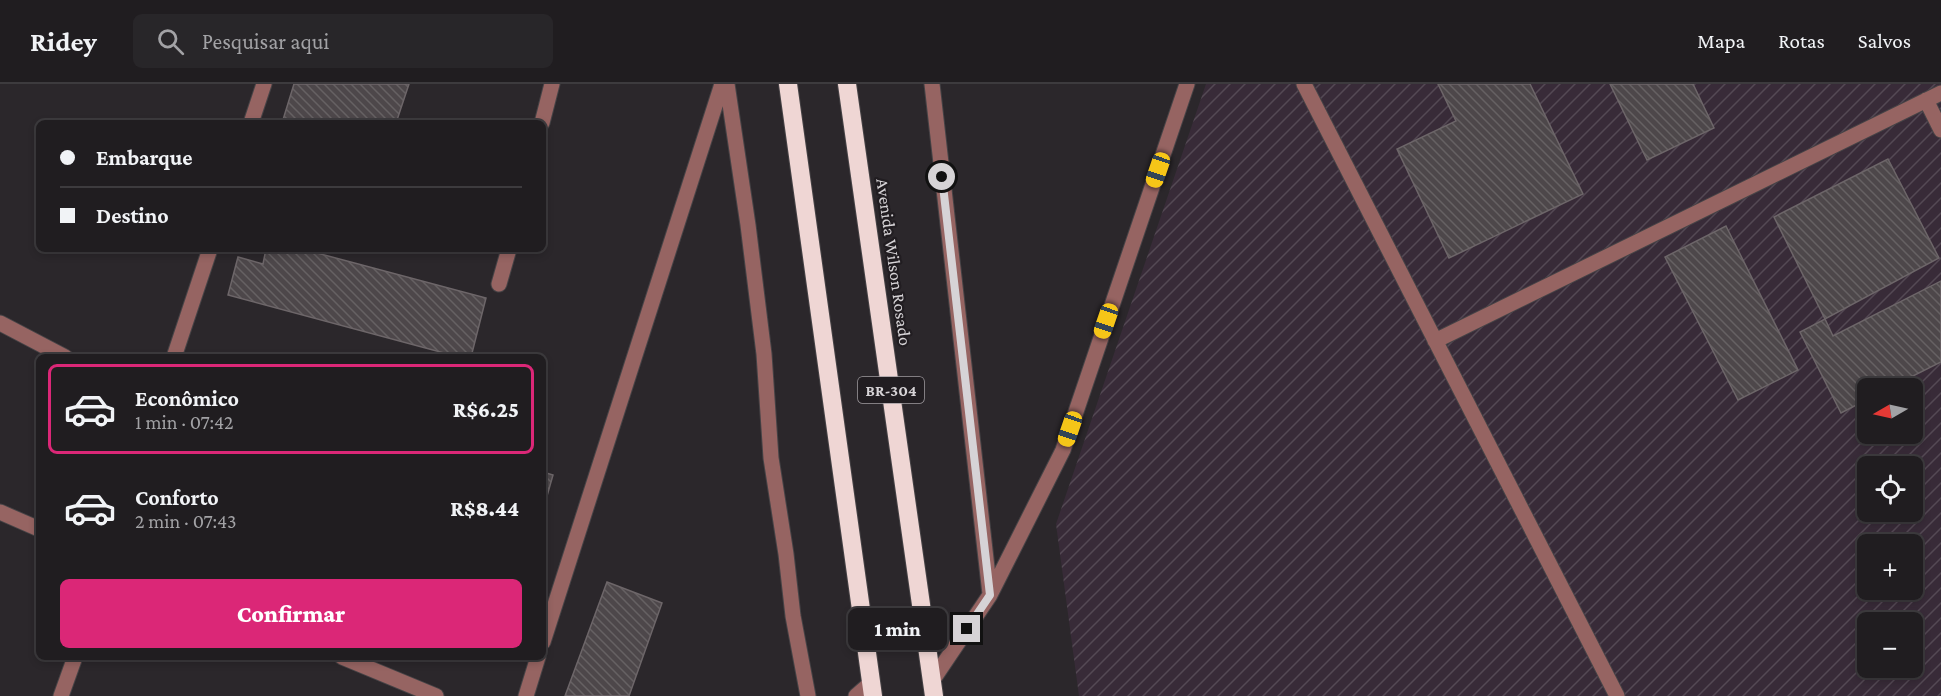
<!DOCTYPE html>
<html lang="pt">
<meta charset="utf-8">
<style>
:root{--surface:#201d20;--page:#282629;--text:#f1f3f6;--muted:#a2a2a5;--line:#3d3b3e;--accent:#db2777}
body{margin:0;font-family:"Crimson Pro",serif;background:var(--page);color:var(--text);height:100vh;display:flex;flex-direction:column;font-size:22px;white-space:nowrap}
*{box-sizing:border-box;margin:0}
p{font-size:20px;color:var(--muted)}
.icon{flex:none;width:33px;height:33px;fill:none;stroke:currentColor;stroke-width:2;stroke-linecap:round;stroke-linejoin:round}
.map{position:relative;flex:1;overflow:hidden}
.drawer{position:absolute;left:36px;top:270px;width:510px;height:306px;display:flex;flex-direction:column;background:var(--surface);border-radius:9px;box-shadow:0 3px 9px #0003,0 0 0 2px var(--line)}
.drawer>*{flex:none}
.top-card{position:absolute;left:36px;top:36px;width:510px;height:132px;border-radius:9px;box-shadow:0 3px 9px #0003,0 0 0 2px var(--line);display:grid;align-content:center;height:132px;padding:0 24px;background:var(--surface)}
.needle{width:39px;rotate:261deg}
.controls{position:absolute;left:1857px;top:294px;display:grid;gap:12px}
.controls a{display:grid;place-items:center;width:66px;height:66px;border-radius:9px;background:var(--surface);box-shadow:0 3px 9px #0003,0 0 0 2px var(--line);font-size:30px}
.end{position:absolute;width:27px;height:27px;margin:-14px;border:8px solid #d6d3d6;background:#111;box-shadow:0 0 0 3px #111}
.from{border-radius:50%}
.bubble{position:absolute;height:42px;border-radius:9px;background:var(--surface);box-shadow:0 3px 9px #0003,0 0 0 2px var(--line);font-size:20px;font-weight:800;line-height:42px;text-align:center}
.car{position:absolute;width:18px;height:36px;margin:-18px -9px;border-radius:8px;box-shadow:0 0 4px 2px #0007;background:linear-gradient(#f5c518 24%,#345 0 40%,#f5c518 0 76%,#345 0 86%,#f5c518 0)}
.top-card b{display:flex;align-items:center;gap:21px;height:57px;font-size:22px}
.top-card b+b{border-top:2px solid var(--line)}
.top-card i{width:15px;height:15px;background:var(--text)}
ul{padding:10px 0 0;list-style:none}
li{display:flex;align-items:center;gap:18px;height:90px;margin:0 12px 9px;padding:0 12px;border:3px solid transparent;border-radius:9px}
li div{flex:1}
li b{display:block;font-size:22px}
li em{font-style:normal;font-weight:800}
li.active{border-color:var(--accent)}
li>.icon{width:54px;height:54px;stroke-width:1.5}
.button{display:flex;gap:12px;margin-top:auto;padding:12px 24px}
.button a{flex:1;height:69px;border-radius:9px;background:var(--accent);color:#fff;font-size:24px;font-weight:800;line-height:69px;text-align:center}
header{display:flex;align-items:center;gap:36px;box-sizing:border-box;height:84px;padding:0 30px;background:var(--surface);border-bottom:2px solid var(--line)}
header strong{font-size:28px}
nav{display:flex;gap:33px;margin-inline-start:auto;font-size:21px}
.search{width:420px;height:54px;background:var(--page);display:flex;align-items:center;gap:15px;box-sizing:border-box;padding:0 21px;border-radius:9px;color:var(--muted);font-size:22px}
.map>svg:first-child{display:block}
.industrial{fill:url(#industrial-furrows);fill-rule:evenodd}
.building{fill:url(#building-back-hatch);stroke:#6d6669;stroke-width:1.5}
.lines{fill:none;stroke-linecap:round;stroke-linejoin:round}
.minor-casing{stroke:#464346;stroke-width:17}
.highway-casing{stroke:#464346;stroke-width:20}
.minor{stroke:#966462;stroke-width:15}
.highway{stroke:#efd6d4;stroke-width:18}
.route{stroke:#d6d3d6;stroke-width:8}
.labels{text-anchor:middle;stroke-width:4.5;stroke-linejoin:round;paint-order:stroke}
.shield{fill:#211d21;stroke:#a09ca0;stroke-width:1.5}
.shield-label{font-size:16px;font-weight:bold;fill:#d6d3d6}
.street-label{font-size:18px;fill:#d6d3d6;stroke:#211d21}
</style>
<header>
<strong>Ridey</strong>
<div class="search"><svg class="icon" aria-label="search" viewBox="0 0 24 24"><circle cx="10" cy="10" r="6"/><path d="M15 15l6 6"/></svg>Pesquisar aqui</div>
<nav><a>Mapa</a><a>Rotas</a><a>Salvos</a></nav>
</header>
<div class="map">
<svg width="1941" height="612" viewBox="0 0 1941 612">
<defs>
<pattern id="industrial-furrows" width="10" height="10" patternUnits="userSpaceOnUse" patternTransform="scale(1.5)"><rect width="10" height="10" fill="#382b38"/><path d="M-1 1l2-2M0 10L10 0M9 11l2-2" fill="none" stroke="#544954"/></pattern>
<pattern id="building-back-hatch" width="6" height="6" patternUnits="userSpaceOnUse" patternTransform="scale(1.5)"><rect width="6" height="6" fill="#4d474a"/><path d="M-1 5l2 2M0 0l6 6M5-1l2 2" fill="none" stroke="#666163"/></pattern>
</defs>
<rect width="100%" height="100%" fill="#2b272b"/>
<path class="industrial" d="M1206,0H1941V612H1079L1056,440ZM1868,304H1912V350H1868ZM1868,382H1912V428H1868ZM1868,460H1912V506H1868ZM1868,538H1912V584H1868Z"/>
<path class="building" d="M294,0H409L396,39H282Z
M1438,0H1530L1583,110L1449,174L1397,65L1456,37Z
M1610,0H1693L1714,44L1647,76Z
M1888,75L1939,174L1825,235L1774,133Z
M1726,142L1798,286L1738,316L1665,173Z
M266,165H302L486,214L471,273H459L228,211L238,173L263,180Z
M1941,197V278L1889,304H1868V315L1841,329L1800,248L1825,235L1833,252Z
M543,388L553,391L543,426Z
M607,498L662,519L629,612H565Z"/>
<g class="lines">
<defs>
<path id="minor" d="M727,0L748,141L764,270L771,374L786,470L793,532L808,612
M932,0L990,510
M1304,0L1617,612
M1926,16L1941,46
M251,39L264,0
M542,39L552,0
M499,200L509,165
M0,239L65,273
M1435,257L1941,9
M174,273L210,165
M0,428L39,445
M543,558L722,0
M342,573L436,612
M932,597L990,511L1063,366L1187,0
M61,612L75,573
M526,612L538,573
M856,612L871,599"/>
<path id="highway" d="M788,0L873,612
M847,0L934,612"/>
</defs>
<use href="#minor" class="minor-casing"/>
<use href="#highway" class="highway-casing"/>
<use href="#minor" class="minor"/>
<use href="#highway" class="highway"/>
</g>
<g class="lines">
<path class="route" d="M942,93L990,511L967,545"/>
</g>
<g class="labels">
<rect class="shield" x="858" y="293" width="66" height="26" rx="4.5"/>
<g class="shield-label">
<text x="891" y="312">BR-304</text>
</g>
<g class="street-label">
<text transform="translate(894 178) rotate(82)" y="6">Avenida Wilson Rosado</text>
</g>
</g>
</svg>
<div class="controls">
<a><svg class="needle" viewBox="-14 -14 28 28"><path d="M0-13l5 13h-10z" fill="#e53935"/><path d="M0 13l5-13h-10z" fill="#a2a2a5"/></svg></a>
<a><svg class="icon" aria-label="locate" viewBox="0 0 24 24"><circle cx="12" cy="12" r="6"/><path d="M12 2v4M12 18v4M2 12h4M18 12h4"/></svg></a>
<a>+</a>
<a>−</a>
</div>
<i class="end from" style="left:942px;top:93px"></i>
<i class="end" style="left:967px;top:545px"></i>
<div class="bubble" style="left:848px;top:524px;width:99px">1 min</div>
<i class="car" style="left:1158px;top:86px;rotate:199deg"></i>
<i class="car" style="left:1106px;top:237px;rotate:199deg"></i>
<i class="car" style="left:1070px;top:345px;rotate:199deg"></i>
<div class="top-card">
<b><i class="from"></i>Embarque</b>
<b><i></i>Destino</b>
</div>
<section class="drawer">
<ul>
<li class="active"><svg class="icon" aria-label="car" viewBox="0 0 24 24"><path d="M5 17H2v-5l4-1 3-4h7l3 4 3 1v5h-3M9 17h6M6 11h13"/><circle cx="7" cy="17" r="2"/><circle cx="17" cy="17" r="2"/></svg><div><b>Econômico</b><p>1 min · 07:42</p></div><em>R$6.25</em></li>
<li><svg class="icon" aria-label="car" viewBox="0 0 24 24"><path d="M5 17H2v-5l4-1 3-4h7l3 4 3 1v5h-3M9 17h6M6 11h13"/><circle cx="7" cy="17" r="2"/><circle cx="17" cy="17" r="2"/></svg><div><b>Conforto</b><p>2 min · 07:43</p></div><em>R$8.44</em></li>
</ul>
<div class="button"><a>Confirmar</a></div>
</section>
</div>
